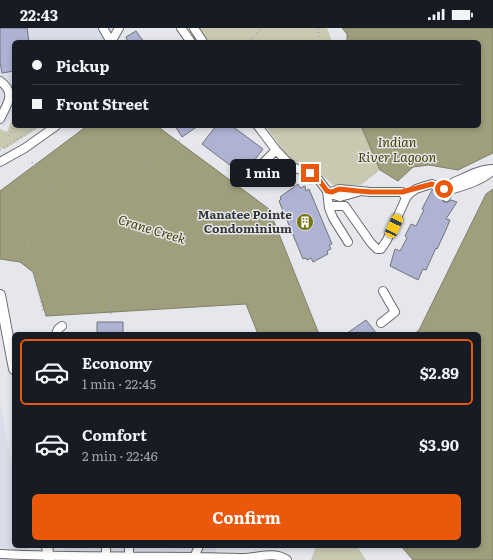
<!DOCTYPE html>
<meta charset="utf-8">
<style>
:root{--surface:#171b24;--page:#20242c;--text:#f1f3f6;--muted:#9ea1a6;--line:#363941;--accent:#ea580c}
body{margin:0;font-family:Literata,serif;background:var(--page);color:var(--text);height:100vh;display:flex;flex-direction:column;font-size:15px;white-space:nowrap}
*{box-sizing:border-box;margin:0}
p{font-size:13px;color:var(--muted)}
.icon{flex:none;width:22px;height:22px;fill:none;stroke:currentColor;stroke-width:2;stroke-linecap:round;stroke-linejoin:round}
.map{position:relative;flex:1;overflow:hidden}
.details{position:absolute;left:12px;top:304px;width:469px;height:216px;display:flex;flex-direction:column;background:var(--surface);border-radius:6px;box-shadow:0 2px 6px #0003}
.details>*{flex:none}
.top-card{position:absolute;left:12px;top:12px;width:469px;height:88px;border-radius:6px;box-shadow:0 2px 6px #0003;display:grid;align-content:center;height:88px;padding:0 20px;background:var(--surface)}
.end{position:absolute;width:18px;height:18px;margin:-9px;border:5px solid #ea580c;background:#fff;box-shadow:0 0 0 2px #fff}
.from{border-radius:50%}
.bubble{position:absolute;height:28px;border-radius:6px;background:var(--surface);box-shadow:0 2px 6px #0003;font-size:13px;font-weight:700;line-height:28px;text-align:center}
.car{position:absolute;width:12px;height:24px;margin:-12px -6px;border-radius:5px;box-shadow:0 0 3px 1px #0007;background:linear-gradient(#f5c518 24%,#345 0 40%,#f5c518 0 76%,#345 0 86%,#f5c518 0)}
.top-card b{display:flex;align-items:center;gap:14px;height:38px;font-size:15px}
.top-card b+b{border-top:1px solid var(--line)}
.top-card i{width:10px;height:10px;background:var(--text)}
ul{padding:7px 0 0;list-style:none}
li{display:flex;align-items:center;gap:12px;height:66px;margin:0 8px 6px;padding:0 12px;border:2px solid transparent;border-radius:6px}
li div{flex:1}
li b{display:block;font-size:15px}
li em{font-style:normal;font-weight:700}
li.current{border-color:var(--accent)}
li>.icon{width:36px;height:36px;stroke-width:1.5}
.button{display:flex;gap:8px;margin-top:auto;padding:8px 20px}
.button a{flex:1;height:46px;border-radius:6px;background:var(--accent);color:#fff;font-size:16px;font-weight:700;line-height:46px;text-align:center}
.status{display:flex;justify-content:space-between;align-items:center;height:28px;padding:0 20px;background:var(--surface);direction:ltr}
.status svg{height:11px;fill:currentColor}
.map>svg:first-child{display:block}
.built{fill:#dadce9}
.green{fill:#c8c9b0}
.water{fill:#9f9f7d;stroke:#808069}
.building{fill:#aeb3d4;stroke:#737479}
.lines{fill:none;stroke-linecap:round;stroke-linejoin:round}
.minor-casing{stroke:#6b6c71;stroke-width:10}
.major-casing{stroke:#6b6c71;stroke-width:12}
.path{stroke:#a5a6a9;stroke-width:1.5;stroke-dasharray:1 3;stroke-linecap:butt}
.minor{stroke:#fff;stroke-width:8}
.major{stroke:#fff;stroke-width:10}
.route{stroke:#ea580c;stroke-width:5}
.labels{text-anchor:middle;stroke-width:3;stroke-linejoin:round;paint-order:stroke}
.poi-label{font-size:12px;font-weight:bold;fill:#373739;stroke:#e6e7ec;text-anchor:end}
.water-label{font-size:13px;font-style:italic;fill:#444203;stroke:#e6e7ec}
</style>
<div class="status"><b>22:43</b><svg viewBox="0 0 49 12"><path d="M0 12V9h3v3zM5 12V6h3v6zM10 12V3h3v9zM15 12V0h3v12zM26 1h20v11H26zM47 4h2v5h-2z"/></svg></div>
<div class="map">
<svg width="493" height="532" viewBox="0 0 493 532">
<rect width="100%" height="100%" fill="#e6e7ec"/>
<path class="built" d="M0,0H113L107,14H14V66L11,71L12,74L14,76V78L5,99L0,97Z
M0,375L14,447V518H28L31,532H0Z
M63,518H216L217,532H66Z"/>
<path class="green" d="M197,0H327L332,14H207Z
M14,88V98H41L5,121L0,120V101L7,104Z
M250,98H262L287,133L321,151L310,157Z
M266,98H364L380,142L361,157L334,158L318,143L289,131Z
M316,518H357L366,532H311Z"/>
<path class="water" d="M342,0H493V125L458,142L429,137L413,139L398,153L380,142L361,98H479V14H347V6Z
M87,98H157L269,181L319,306H258L246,276L46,288L33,244L20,234L0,231V163Z
M493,161V532H413L401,518H479V306H414L419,302L486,166Z"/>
<path class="building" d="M0,0H27L29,14H14V43L2,45L0,34Z
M136,3L144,14H128L126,9Z
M175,98H198L182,109Z
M216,98H232L263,121L243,147L202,116Z
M298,156L300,160L305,158L306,163L309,161L332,216L329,217L331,221L327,223L328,226L313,234L311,230L307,232L306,230L303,231L279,173L281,171L280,169Z
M432,162L441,166V171L444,174H448L451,172L457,174L446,191L450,192L445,204L437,221L436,220L426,242L423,241L418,252L390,238L395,221L400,223L407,210L405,208L411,196L416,198L424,182L422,181Z
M366,292L377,306H346Z
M97,294H123V306H97Z"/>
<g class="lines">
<defs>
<path id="minor" d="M103,0L111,14
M181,0L191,14
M194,0L203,14
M111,14L119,0
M0,53C17,65 7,76 0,91
M258,98L276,122L292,139L310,145L319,152L327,163L329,180L333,190L348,214
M276,122L262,136L259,143C266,149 270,150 280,148L289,136
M0,134L25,120L56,98
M450,162L454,154C466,149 480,141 493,141
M450,162C463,158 484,152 493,142
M327,163L332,164L339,161L371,164H402L406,170L387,212L381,221H377L371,215L345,178H329
M332,164L334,167L340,169L358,164
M406,170L409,166L416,161L425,158L432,156L444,161L450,162L446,169
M381,295L395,284L383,263
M56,306L58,301L62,298
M0,526C80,530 160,527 240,530C255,531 274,522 287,532
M106,528V518
M129,528V518
M193,532L199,518"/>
<path id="major" d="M0,267L14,341
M47,518L49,532"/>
</defs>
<use href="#minor" class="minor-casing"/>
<use href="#major" class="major-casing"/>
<path class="path" d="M318,0L319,14
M248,14L262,0
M9,108L15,98
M0,122L38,98
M32,134L61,173
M131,149L180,112
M195,183L234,153
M38,205L27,212L43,284
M66,206L74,209L73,286
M111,286L112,235"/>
<use href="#minor" class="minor"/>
<use href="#major" class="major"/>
</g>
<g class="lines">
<path class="route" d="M310,145L319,152L327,163L332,164L339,161L349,162L358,163L371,164H402L432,156L444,161"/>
</g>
<defs>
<symbol id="building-disc" viewBox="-11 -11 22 22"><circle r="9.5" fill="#787519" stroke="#e6e7ec"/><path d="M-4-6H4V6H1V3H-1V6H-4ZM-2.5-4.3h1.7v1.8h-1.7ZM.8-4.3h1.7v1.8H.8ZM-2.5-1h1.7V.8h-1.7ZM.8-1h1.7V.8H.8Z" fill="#fff"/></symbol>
</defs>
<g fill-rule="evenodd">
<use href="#building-disc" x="295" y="184" width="20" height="20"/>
</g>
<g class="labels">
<g class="poi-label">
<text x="292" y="191">Manatee Pointe<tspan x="292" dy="14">Condominium</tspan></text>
</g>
<g class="water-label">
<text x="397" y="119">Indian<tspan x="397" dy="15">River Lagoon</tspan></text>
<text transform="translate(152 201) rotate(17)" y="5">Crane Creek</text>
</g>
</g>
</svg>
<i class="end from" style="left:444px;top:161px"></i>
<i class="end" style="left:310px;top:145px"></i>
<div class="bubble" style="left:230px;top:131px;width:66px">1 min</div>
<i class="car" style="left:394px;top:198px;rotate:25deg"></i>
<div class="top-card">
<b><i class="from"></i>Pickup</b>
<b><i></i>Front Street</b>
</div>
<section class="details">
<ul>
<li class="current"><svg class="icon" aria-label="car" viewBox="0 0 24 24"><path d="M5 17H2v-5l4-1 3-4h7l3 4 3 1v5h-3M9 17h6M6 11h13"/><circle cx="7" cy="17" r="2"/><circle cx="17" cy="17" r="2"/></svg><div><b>Economy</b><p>1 min · 22:45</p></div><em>$2.89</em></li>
<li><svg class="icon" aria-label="car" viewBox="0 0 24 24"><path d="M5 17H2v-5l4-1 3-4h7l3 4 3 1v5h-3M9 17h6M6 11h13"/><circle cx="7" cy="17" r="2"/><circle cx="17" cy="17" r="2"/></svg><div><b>Comfort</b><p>2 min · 22:46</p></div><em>$3.90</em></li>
</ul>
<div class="button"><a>Confirm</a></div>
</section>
</div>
